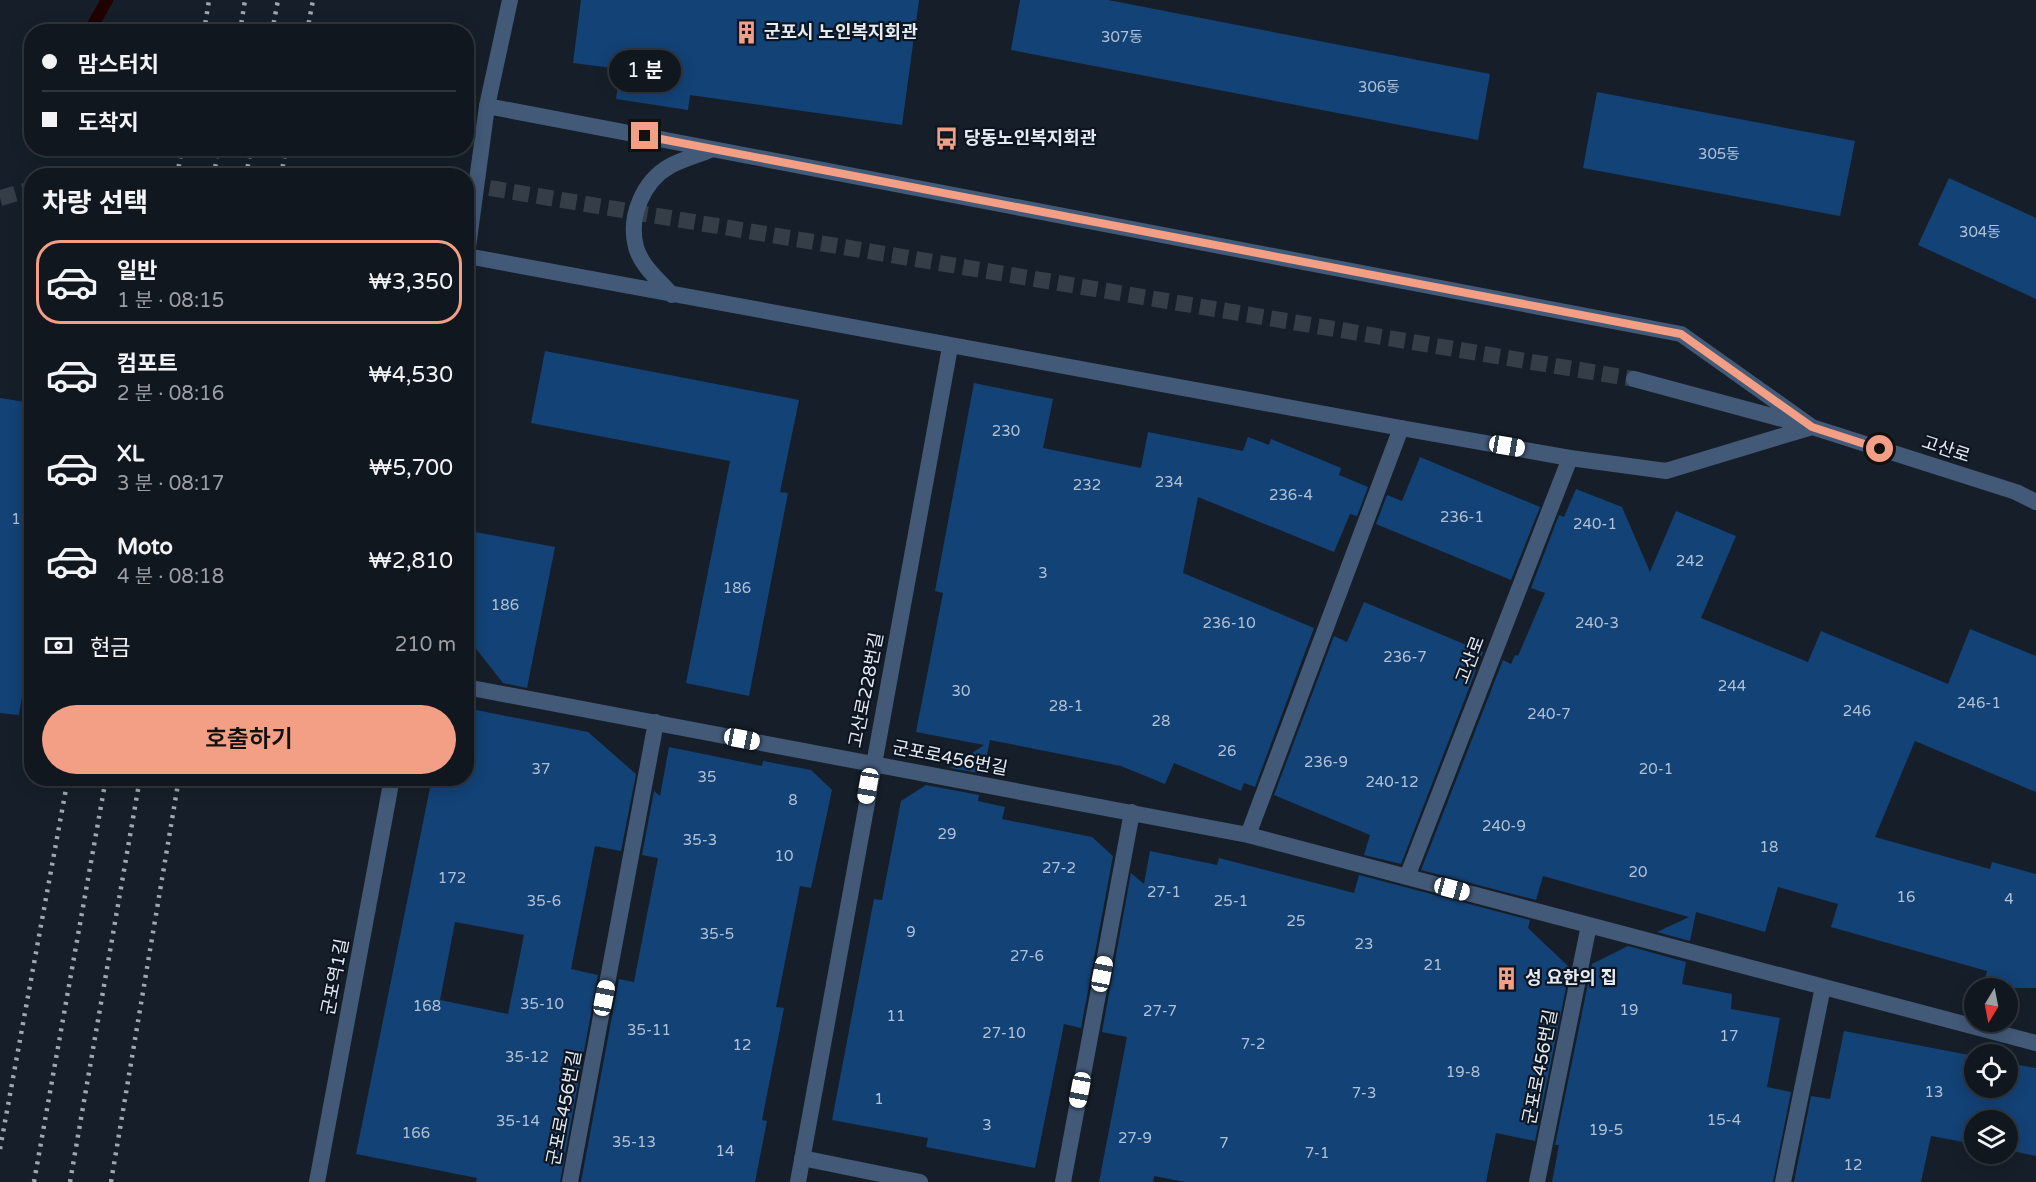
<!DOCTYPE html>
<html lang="ko">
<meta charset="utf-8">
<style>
:root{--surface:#10171f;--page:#192028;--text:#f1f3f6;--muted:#9c9fa4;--line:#30363d;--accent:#f39f85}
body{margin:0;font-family:"Varela Round","Noto Sans KR",sans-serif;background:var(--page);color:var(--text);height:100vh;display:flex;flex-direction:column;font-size:22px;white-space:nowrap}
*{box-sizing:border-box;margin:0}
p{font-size:20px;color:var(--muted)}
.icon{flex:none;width:33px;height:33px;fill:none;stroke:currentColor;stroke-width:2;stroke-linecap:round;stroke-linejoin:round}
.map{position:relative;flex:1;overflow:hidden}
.panel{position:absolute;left:24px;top:168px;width:450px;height:618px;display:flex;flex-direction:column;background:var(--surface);border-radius:24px;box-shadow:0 3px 15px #0003,0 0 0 2px var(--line)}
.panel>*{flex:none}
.top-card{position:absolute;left:24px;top:24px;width:450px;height:132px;border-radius:24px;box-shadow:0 3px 15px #0003,0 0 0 2px var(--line);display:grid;align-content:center;height:132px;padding:0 18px;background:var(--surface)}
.needle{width:39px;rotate:190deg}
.tools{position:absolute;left:1964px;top:978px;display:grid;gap:12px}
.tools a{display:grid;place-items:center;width:54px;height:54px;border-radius:50%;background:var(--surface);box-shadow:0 3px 15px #0003,0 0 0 2px var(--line);font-size:30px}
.end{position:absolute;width:27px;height:27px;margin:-14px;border:8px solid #f39f85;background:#111;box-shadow:0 0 0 3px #111}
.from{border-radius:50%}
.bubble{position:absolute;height:42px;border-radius:21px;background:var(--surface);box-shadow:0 3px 15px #0003,0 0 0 2px var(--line);font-size:20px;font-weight:600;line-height:42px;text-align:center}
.car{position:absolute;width:18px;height:36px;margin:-18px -9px;border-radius:8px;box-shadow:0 0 4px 2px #0007;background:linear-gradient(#fff 24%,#345 0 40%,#fff 0 76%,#345 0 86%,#fff 0)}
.top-card b{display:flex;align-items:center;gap:21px;height:57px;font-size:22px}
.top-card b+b{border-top:2px solid var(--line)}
.top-card i{width:15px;height:15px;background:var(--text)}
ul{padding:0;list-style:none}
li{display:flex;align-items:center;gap:18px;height:84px;margin:0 12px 9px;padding:0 6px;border:3px solid transparent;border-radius:24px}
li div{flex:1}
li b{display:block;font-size:22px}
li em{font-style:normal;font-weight:600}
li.active{border-color:var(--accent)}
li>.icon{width:54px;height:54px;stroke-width:1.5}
h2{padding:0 18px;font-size:27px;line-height:72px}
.pay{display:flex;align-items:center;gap:15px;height:66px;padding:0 18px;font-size:22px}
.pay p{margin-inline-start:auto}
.primary-button{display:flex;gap:12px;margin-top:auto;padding:12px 18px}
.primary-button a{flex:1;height:69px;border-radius:36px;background:var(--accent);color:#111;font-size:24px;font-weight:600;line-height:69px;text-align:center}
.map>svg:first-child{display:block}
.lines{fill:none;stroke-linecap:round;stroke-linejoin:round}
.stream{stroke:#210000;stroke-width:12}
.building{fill:#134276;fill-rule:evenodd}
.tertiary-tunnel{stroke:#353e47;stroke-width:16;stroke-dasharray:16 8;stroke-linecap:butt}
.minor{stroke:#425a78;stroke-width:16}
.tertiary{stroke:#425a78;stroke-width:16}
.rail{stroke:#a0a7b0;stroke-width:4.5;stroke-dasharray:3 6;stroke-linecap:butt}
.route{stroke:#f39f85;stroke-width:8}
.labels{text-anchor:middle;stroke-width:4.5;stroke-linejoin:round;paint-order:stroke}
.number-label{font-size:15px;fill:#b0c1d4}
.poi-label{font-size:18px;font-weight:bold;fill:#e5ebf3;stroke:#0d1620;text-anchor:start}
.street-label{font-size:18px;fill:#e5ebf3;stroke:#0d1620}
</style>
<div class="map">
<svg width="2036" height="1182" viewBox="0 0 2036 1182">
<rect width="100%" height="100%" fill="#161f29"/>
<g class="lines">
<path class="stream" d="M89,32L107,0"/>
</g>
<path class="building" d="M581,0H919L902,125L690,95L688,110L616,99L620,69L573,63Z
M1020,0H1108L1490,74L1478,140L1011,50Z
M1597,92L1855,141L1840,216L1583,168Z
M1949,178L2036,218V299L1918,245Z
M545,351L799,400L780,492L788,493L749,696L686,683L730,461L531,423Z
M974,383L1053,399L1043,448L1141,468L1148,432L1243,451L1248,437L1269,445L1271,439L1341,468L1339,475L1368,487L1357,516L1350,514L1334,552L1198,497L1183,573L1314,628L1255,787L1244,783L1241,791L1174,763L1165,784L1121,766L990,740L983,774L950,768L984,745L916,732L943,593L935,591Z
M0,398L32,403V634L19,715L0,713Z
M1420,457L1540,507L1511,580L1376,524L1387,495L1402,501Z
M1576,489L1622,507L1650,572L1676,511L1736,536L1701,618L1808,662L1821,631L1948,684L1970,629L2036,656V792L1915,741L1875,837L1990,869L1992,862L2036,874V988H1982L1987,971L1831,927L1838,904L1778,887L1765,932L1696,912L1690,941L1657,932L1689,917L1543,876L1536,900L1421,870L1503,660L1511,664L1515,655L1518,656L1545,593L1531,588L1559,515L1564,517Z
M475,532L555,547L527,688L503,683L466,636V573Z
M1364,602L1483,652L1401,864L1364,855L1370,835L1274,795L1334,636L1347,642Z
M466,708L588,732L636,774L621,851L595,846L571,969L598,975L560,1182H476L477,1178L356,1154L432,778H466ZM455,922L524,935L508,1014L440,1000Z
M669,747L762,766L763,761L811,770L832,790L811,888L800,886L776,1007L784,1008L762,1120L767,1121L755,1182H581L619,979L634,982L658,858L642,855L654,791L660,796Z
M926,785L979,795L978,801L1005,807L1002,819L1092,837L1113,856L1081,1028L1064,1024L1035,1168L926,1147L928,1138L832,1120L874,899L882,900L901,801Z
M1150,851L1217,865L1219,858L1354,893L1359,875L1530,920L1528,928L1570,968L1535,1141L1496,1133L1486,1182H1185L1154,1176L1153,1182H1099L1127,1037L1102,1032L1131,873L1144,884Z
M1628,946L1686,962L1682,984L1732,994L1731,1009L1780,1018L1767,1087L1791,1092L1773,1182H1552L1559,1145H1555L1592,964Z
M1844,1031L1974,1056V1088H2007V1063L2036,1068V1156L2007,1150V1120H1974V1144L1931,1136L1921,1182H1794L1811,1096L1830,1099Z"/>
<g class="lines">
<path class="tertiary-tunnel" d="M78,176H119
M466,184L1634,379
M0,198L32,189"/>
<path class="minor" d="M466,262L487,106L510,0
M466,687L1248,835L2036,1043
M1248,835L1401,428
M1407,877L1570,458
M802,1158L920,1182
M317,1182L392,778
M570,1182L656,722
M798,1182L950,347
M1063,1182L1132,812
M1537,1182L1589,925
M1783,1182L1823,987"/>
<path class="tertiary" d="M487,106L1681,334L1812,427
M467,256L1401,428L1570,458L1666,471L1812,427
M672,295C660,281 641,266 636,247C628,217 643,181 670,166C683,159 699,155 713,149
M1634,379L1812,427L2016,492L2036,502"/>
<path class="rail" d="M204,32L209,0
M240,32L245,0
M272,32L278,0
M307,32L313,0
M177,176L182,148
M214,176L218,148
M246,176L251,148
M281,176L286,148
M0,1149L68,778
M34,1182L106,778
M70,1182L140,778
M111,1182L179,778"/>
</g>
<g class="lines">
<path class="route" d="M645,136L1681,334L1812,427L1880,449"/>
</g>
<defs>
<symbol id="building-bare" viewBox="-9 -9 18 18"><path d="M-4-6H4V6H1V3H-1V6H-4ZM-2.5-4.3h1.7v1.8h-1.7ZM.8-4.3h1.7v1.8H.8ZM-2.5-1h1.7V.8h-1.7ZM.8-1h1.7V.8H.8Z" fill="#f39f85" stroke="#0d1620" stroke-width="2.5" paint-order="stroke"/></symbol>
<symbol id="bus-bare" viewBox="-9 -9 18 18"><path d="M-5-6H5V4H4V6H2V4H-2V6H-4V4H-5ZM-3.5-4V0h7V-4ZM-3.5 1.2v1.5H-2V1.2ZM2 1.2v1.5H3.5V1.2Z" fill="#f39f85" stroke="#0d1620" stroke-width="2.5" paint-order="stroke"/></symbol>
</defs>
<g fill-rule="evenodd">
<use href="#building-bare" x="730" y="16" width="33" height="33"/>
<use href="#bus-bare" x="930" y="122" width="33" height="33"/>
<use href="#building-bare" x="1490" y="962" width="33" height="33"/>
</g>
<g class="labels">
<g class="number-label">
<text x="1122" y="42">307동</text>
<text x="1379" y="92">306동</text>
<text x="1719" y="159">305동</text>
<text x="1980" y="237">304동</text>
<text x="1006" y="436">230</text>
<text x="1169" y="487">234</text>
<text x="1087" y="490">232</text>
<text x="1291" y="500">236-4</text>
<text x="1462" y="522">236-1</text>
<text x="16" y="524">1</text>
<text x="1595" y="529">240-1</text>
<text x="1690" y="566">242</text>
<text x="1043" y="578">3</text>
<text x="737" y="593">186</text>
<text x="505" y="610">186</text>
<text x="1229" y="628">236-10</text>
<text x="1597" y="628">240-3</text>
<text x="1405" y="662">236-7</text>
<text x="1732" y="691">244</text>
<text x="961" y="696">30</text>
<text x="1979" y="708">246-1</text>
<text x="1066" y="711">28-1</text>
<text x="1857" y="716">246</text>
<text x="1549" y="719">240-7</text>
<text x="1161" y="726">28</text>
<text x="1227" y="756">26</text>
<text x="1326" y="767">236-9</text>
<text x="541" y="774">37</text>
<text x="1656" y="774">20-1</text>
<text x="707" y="782">35</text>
<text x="1392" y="787">240-12</text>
<text x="793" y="805">8</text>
<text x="1504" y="831">240-9</text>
<text x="947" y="839">29</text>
<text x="700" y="845">35-3</text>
<text x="1769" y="852">18</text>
<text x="784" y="861">10</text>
<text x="1059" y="873">27-2</text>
<text x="1638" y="877">20</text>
<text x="452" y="883">172</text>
<text x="1164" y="897">27-1</text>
<text x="1906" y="902">16</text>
<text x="2009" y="904">4</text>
<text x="544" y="906">35-6</text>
<text x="1231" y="906">25-1</text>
<text x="1296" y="926">25</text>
<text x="911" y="937">9</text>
<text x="717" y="939">35-5</text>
<text x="1364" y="949">23</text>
<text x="1027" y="961">27-6</text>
<text x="1433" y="970">21</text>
<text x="542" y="1009">35-10</text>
<text x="427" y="1011">168</text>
<text x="1629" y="1015">19</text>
<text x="1160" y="1016">27-7</text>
<text x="896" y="1021">11</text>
<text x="649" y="1035">35-11</text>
<text x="1004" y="1038">27-10</text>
<text x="1729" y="1041">17</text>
<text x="1253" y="1049">7-2</text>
<text x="742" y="1050">12</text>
<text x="527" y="1062">35-12</text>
<text x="1463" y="1077">19-8</text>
<text x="1934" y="1097">13</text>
<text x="1364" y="1098">7-3</text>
<text x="879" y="1104">1</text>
<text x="1724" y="1125">15-4</text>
<text x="518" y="1126">35-14</text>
<text x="987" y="1130">3</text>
<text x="1606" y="1135">19-5</text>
<text x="416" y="1138">166</text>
<text x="1135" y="1143">27-9</text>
<text x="634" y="1147">35-13</text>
<text x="1224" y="1148">7</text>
<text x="725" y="1156">14</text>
<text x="1317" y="1158">7-1</text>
<text x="1853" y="1170">12</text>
</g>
<g class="poi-label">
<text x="764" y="38">군포시 노인복지회관</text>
<text x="964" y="144">당동노인복지회관</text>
<text x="1525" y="984">성 요한의 집</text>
</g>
<g class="street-label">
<text transform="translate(1946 449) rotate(18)" y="6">고산로</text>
<text transform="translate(1470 660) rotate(-69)" y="6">고산로</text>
<text transform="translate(866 690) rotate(-79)" y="6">고산로228번길</text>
<text transform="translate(950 758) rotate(11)" y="6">군포로456번길</text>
<text transform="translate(335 977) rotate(-79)" y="6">군포역1길</text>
<text transform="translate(1540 1067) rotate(-79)" y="6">군포로456번길</text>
<text transform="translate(564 1108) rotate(-79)" y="6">군포로456번길</text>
</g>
</g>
</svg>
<div class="tools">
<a><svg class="needle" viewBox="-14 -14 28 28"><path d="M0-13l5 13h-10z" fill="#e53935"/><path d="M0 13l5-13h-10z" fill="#9c9fa4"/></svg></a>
<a><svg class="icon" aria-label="locate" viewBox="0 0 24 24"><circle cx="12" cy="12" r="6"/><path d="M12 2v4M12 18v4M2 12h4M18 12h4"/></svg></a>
<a><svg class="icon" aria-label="layers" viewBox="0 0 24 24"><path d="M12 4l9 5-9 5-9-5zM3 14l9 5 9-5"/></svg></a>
</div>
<i class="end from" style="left:1880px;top:449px"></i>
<i class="end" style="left:645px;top:136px"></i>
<div class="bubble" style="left:609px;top:50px;width:72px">1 분</div>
<i class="car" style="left:1507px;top:446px;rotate:100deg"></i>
<i class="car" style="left:742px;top:739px;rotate:101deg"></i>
<i class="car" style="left:868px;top:786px;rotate:190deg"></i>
<i class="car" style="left:1452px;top:889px;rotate:105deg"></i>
<i class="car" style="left:1102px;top:974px;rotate:11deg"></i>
<i class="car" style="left:604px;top:998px;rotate:11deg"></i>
<i class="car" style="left:1080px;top:1090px;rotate:191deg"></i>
<div class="top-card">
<b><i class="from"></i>맘스터치</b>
<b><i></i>도착지</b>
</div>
<section class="panel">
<h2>차량 선택</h2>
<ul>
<li class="active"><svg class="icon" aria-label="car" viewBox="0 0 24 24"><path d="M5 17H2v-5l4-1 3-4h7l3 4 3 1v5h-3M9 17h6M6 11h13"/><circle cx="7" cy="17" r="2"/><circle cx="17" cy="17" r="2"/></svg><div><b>일반</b><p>1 분 · 08:15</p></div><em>₩3,350</em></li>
<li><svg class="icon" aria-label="car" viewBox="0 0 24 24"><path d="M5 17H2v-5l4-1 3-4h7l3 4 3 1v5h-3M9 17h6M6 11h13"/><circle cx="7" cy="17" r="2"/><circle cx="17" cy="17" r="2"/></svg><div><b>컴포트</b><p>2 분 · 08:16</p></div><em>₩4,530</em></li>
<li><svg class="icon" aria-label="car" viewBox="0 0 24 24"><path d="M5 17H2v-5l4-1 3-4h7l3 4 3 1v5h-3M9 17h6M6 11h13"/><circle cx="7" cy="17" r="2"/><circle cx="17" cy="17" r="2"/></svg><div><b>XL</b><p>3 분 · 08:17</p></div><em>₩5,700</em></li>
<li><svg class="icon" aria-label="car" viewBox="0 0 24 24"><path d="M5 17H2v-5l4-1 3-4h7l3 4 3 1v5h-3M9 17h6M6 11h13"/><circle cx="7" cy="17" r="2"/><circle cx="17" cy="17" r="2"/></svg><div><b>Moto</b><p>4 분 · 08:18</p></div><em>₩2,810</em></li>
</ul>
<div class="pay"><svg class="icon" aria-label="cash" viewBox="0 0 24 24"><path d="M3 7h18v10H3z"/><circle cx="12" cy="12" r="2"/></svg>현금<p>210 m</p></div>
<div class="primary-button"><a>호출하기</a></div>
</section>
</div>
